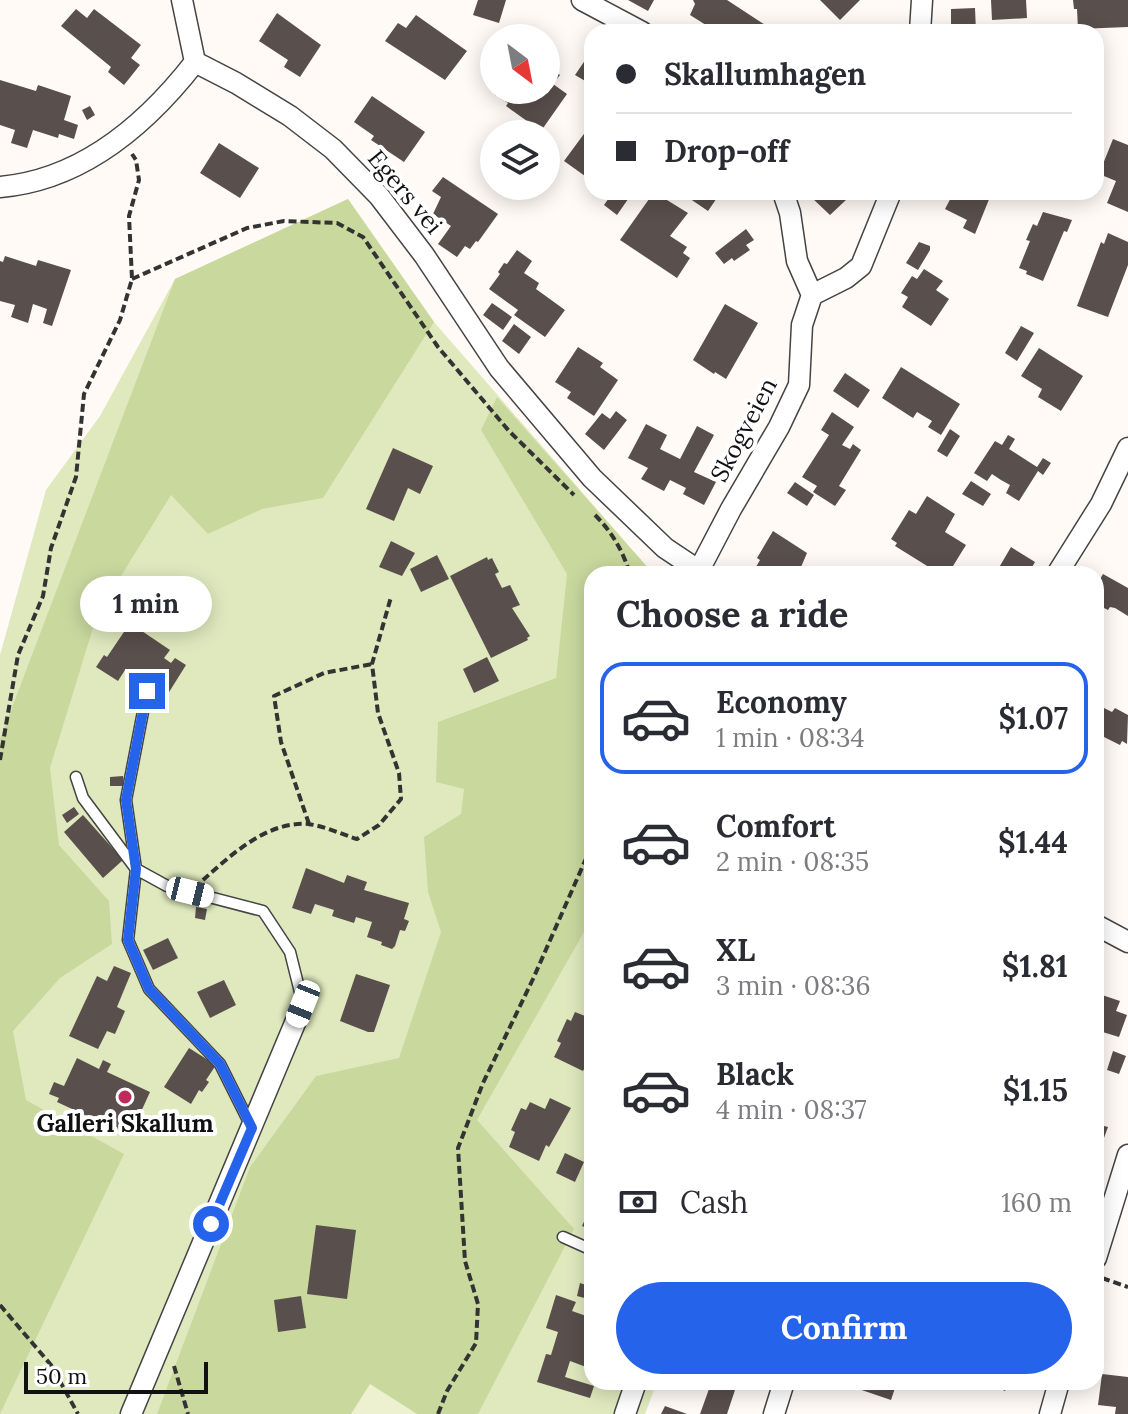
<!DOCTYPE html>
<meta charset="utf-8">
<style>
:root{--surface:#fff;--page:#f7f7f7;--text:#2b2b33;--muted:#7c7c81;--line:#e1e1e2;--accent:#2563eb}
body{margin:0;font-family:Lora,serif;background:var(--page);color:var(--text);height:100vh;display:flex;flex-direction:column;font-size:30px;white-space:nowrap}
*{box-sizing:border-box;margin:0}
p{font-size:26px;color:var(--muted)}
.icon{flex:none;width:44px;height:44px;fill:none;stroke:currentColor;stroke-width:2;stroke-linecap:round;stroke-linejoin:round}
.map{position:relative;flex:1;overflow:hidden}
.sheet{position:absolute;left:584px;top:566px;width:520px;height:824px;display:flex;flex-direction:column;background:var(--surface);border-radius:24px;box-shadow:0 4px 20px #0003}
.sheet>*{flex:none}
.banner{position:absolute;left:584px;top:24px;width:520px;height:176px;border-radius:24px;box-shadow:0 4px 20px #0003;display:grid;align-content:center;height:176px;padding:0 32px;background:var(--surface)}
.needle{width:52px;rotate:148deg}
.fabs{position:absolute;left:480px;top:24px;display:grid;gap:16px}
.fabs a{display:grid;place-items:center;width:80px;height:80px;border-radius:50%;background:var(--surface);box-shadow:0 4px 20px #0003;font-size:40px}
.scale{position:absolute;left:24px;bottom:20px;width:184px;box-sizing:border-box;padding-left:8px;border:4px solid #111;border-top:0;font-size:22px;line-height:28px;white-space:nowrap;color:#111;-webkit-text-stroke:6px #fff;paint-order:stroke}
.end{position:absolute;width:36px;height:36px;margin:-18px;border:10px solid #2563eb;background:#fff;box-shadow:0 0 0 4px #fff}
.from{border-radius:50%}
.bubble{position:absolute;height:56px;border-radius:28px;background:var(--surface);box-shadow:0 4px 20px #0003;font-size:26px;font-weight:700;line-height:56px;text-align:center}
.car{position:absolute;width:24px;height:48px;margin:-24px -12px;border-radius:10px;box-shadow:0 0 6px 2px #0007;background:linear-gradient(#fff 24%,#345 0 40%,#fff 0 76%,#345 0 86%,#fff 0)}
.banner b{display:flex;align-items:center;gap:28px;height:76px;font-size:30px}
.banner b+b{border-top:2px solid var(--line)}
.banner i{width:20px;height:20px;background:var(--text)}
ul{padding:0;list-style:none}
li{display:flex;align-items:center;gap:24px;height:112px;margin:0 16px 12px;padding:0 16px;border:4px solid transparent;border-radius:24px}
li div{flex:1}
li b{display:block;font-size:30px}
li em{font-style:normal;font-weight:700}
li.active{border-color:var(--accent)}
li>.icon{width:72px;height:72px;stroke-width:1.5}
h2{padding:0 32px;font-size:36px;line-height:96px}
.pay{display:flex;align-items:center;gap:20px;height:88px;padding:0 32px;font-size:30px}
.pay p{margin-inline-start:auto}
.cta{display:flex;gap:16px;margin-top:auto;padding:16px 32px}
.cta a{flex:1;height:92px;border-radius:48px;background:var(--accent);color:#fff;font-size:32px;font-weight:700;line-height:92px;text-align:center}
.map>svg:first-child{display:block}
.green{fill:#e0e9be}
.forest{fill:#c9d99e}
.pitch{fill:#eef1d0}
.building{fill:#594f4d}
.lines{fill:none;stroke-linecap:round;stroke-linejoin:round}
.lane-casing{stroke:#444;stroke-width:13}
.street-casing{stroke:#444;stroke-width:23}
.path{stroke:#333;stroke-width:4;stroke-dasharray:8 4;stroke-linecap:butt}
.lane{stroke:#fff;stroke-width:10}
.street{stroke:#fff;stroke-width:20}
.route{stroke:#2563eb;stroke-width:10}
.poi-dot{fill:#bd2c5b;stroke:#fff;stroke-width:3}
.labels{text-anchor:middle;stroke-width:8;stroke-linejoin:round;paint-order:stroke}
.street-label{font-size:24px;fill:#111;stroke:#fff}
.poi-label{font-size:24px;font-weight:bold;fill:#111;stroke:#fff}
</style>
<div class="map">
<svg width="1128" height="1414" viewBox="0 0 1128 1414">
<rect width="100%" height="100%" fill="#fffaf5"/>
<path class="green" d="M348,199L434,322L649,569L650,574H592V1382H657L645,1414H0V655L46,490L100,416L175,279Z"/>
<path class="forest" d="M348,199L434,322L323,498L262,509L208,534L171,495L97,615L50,768L59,845L109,901L112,944L60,978L13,1031L26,1100L124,1154L0,1414V739L175,279Z
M497,397L649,569L645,574H592V652L584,666L592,729V918L477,1120L574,1229L478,1414H157L250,1167L316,1076L399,1058L441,932L428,892L424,837L461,814L464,789L436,782L438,722L556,678L567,574L481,430Z"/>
<path class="pitch" d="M370,1384L417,1414H351Z"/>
<path class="building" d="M478,0H506L499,23L473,15Z
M628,0H654L648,11Z
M693,0H727L776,32H717L690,15L695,4Z
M820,0H860L840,20Z
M991,0H1026L1027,18L992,20Z
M1073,0H1128V27L1078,29L1077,9H1074Z
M975,8L976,32H951V9Z
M76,9L87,18L94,9L141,45L131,58L140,65L124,85L108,72L111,67L61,26Z
M277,13L321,45L300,77L284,67L288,60L259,41Z
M416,15L467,51L445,80L385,41L398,23L406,28Z
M590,53L592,54V85L575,75Z
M546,65L560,75L553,84L567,94L541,131L506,106L508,103L495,95L499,90H546Z
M0,80L36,91L38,85L71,96L64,120L78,125L74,139L59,134L58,138L33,130L27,148L11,143L15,130L0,125Z
M372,96L425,132L404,162L371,140L374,136L354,122Z
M90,106L95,115L87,120L82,110Z
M592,123V181L564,161Z
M1113,139L1128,145V212L1107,203L1116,181L1099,174Z
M219,143L259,168L240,198L200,173Z
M443,177L498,214L478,242L476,241L470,249L465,246L457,257L438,244L451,226L433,214L441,197L432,191Z
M607,192H633L617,215L604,205L611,195Z
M654,192L688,213L670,236L687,247L683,253L690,258L677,278L620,240Z
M670,192H721L708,211L680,192L677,197Z
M816,192H840L847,199L830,215L811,197Z
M954,192H992L975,234L963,228L967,220L945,209Z
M1043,212L1072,220L1067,232L1064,231L1043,281L1026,274L1027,271L1019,268L1030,241L1026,240L1033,224L1037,226Z
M746,229L754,240L746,245L750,250L734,261L732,258L724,264L715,253Z
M1108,233L1128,242V265L1108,317L1077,306L1101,242L1104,244Z
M919,242L930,246V250L918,270L906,263Z
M517,250L532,261L524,273L539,283L536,289L565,310L545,337L514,315L518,310L489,289L500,274L498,272L504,263L507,264Z
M5,256L36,266L38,260L71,270L52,326L43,323L47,309L33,304L28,323L11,317L15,305L0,301V261L3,262Z
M924,269L943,281L936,290L949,299L931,326L902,307L908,297L901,293L912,276L917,279Z
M492,303L512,317L503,330L483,315Z
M725,304L758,323L726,379L715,372L714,374L693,360Z
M514,324L531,337L519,354L502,341Z
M1021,326L1034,333L1017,361L1005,353Z
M578,347L603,363L600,367L618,380L594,416L567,398L571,392L555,382Z
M1039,348L1083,376L1061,411L1038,397L1042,389L1021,376Z
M901,367L960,404L941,435L928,427L932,421L917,412L913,418L882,398Z
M845,373L870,390L858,408L833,391Z
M616,411L627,420L604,450L585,434L602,413L610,419Z
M832,412L854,427L842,445L850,449L853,444L861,450L839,486L846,490L835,506L813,492L817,486L802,477L829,435L821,430Z
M646,424L667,435L660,449L680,459L697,426L714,435L694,472L716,482L704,505L683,494L686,488L670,480L664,491L641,479L648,468L628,458Z
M950,429L960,436L947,457L937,451Z
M1008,435L1015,439L1009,449L1037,467L1043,458L1051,463L1043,475L1038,471L1019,501L1006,493L1010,485L1001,480L992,474L987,481L974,473L995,441L1002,445Z
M393,448L433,466L420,494L408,488L394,521L366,509Z
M971,481L991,494L983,506L962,494Z
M795,482L814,495L807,506L787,493Z
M927,496L955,514L945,532L966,545L948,574L934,566L932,569L895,546L897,543L891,539L909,510L916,514Z
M773,531L807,553L798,574H766L756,567L760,560L757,558Z
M391,541L415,553L402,576L379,567Z
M1011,547L1035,562L1028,574H1002L997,571Z
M437,555L449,579L421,592L410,569Z
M487,557L488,560L492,558L499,572L495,574L502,588L510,585L520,605L512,608L530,636L527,638L528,640L491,658L450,576Z
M1103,574L1128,588V616L1115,608L1110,607L1108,610L1096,604V586Z
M130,623L170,650L164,658L171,663L175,658L186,665L166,697L125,670L118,681L96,667L104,655L107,657Z
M487,657L499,681L474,693L463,669Z
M1096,704L1112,712L1115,708L1128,715L1127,744L1122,741L1120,745L1096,733Z
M123,776L124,786H110V777Z
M74,807L79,814L67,823L62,815Z
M83,815L123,860L103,878L64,832Z
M306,868L344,883L347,875L367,882L364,890L409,903L404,919L409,921L405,931L400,930L395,946L392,949L381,945L382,942L367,937L372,922L356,917L354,923L332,916L334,910L315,904L311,914L292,908Z
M196,907L207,909L205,920L195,918Z
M168,938L178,958L153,970L143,950Z
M114,966L131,973L117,1007L125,1011L115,1034L107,1031L98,1049L69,1036L97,976L107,981Z
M356,974L390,985L374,1032H368L340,1021Z
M224,980L236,1005L210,1018L197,992Z
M1096,993L1120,1001L1116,1011L1127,1015L1119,1037L1096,1030Z
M575,1012L590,1018L592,1014V1055L583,1071L554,1057L561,1043L557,1041L567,1019L571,1021Z
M189,1048L216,1065L206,1080L209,1082L202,1092L199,1090L191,1104L164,1087Z
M1113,1051L1126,1056L1119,1074L1107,1070Z
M77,1058L99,1069L103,1060L111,1064L107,1072L150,1092L130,1136L57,1102L59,1098L49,1094L54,1082L64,1086Z
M550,1098L571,1108L549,1147L546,1145L539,1161L509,1147L515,1132L511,1130L521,1108L526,1110L530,1102L545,1109Z
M1096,1124L1108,1127L1097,1157L1096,1156Z
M565,1153L584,1162L575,1182L556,1173Z
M587,1215L592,1217V1234L588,1232L589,1229L582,1226Z
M316,1225L356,1230L347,1299L307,1294Z
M580,1283L592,1287V1300L577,1296Z
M556,1295L576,1302L572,1311L592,1318L585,1341L592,1343L589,1368L570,1361L565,1377L594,1386L590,1398L537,1382L546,1354L551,1355L558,1332L546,1328Z
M301,1296L306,1328L278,1332L274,1300Z
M1102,1374L1128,1377V1414H1115L1116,1407L1098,1405Z
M705,1382H742L741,1385L737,1384L727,1414H700L709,1389L703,1387Z
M838,1382H897L891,1400Z
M986,1382H1010L1005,1391Z
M665,1406L687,1414H661Z"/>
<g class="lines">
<defs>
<path id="lane" d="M147,691L126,800L136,869L167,886L263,911L290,952L303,1004
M76,777L83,798L136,869L128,940L149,989L220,1064L251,1126
M563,1237L592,1250"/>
<path id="street" d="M182,0L195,62
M582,0L642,32
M920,32L922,0
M195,62L236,83L290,116L333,149L379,196L424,255L499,368L592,478L665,548L698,570
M0,187C82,180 146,125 195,62
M783,192L790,213L797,261L812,295
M697,574L731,509L779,427L799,385L802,325L812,295L846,278L861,266L891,192
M1057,574L1101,504L1128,448
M1096,925L1128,942
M1096,1258L1128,1155
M131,1414L303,1004
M625,1414L636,1382
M774,1414L784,1382
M1050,1414L1059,1382"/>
</defs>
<use href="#lane" class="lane-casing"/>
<use href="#street" class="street-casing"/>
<path class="path" d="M132,279L247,228L284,221L337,223L363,237L438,347L509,431L574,495
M595,515C612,532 623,551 630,574
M0,760L18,655L43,596L51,548L76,477L84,394L120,320L132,279L129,216L139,180L136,160L132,154
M309,824L281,742L274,696L324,673L372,664
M203,880C231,855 267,821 308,824C324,826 341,834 357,839L379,825L401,799L399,773L378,713L372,664L391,597
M1102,1278L1128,1287
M0,1305L51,1365L78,1414
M174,1366L188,1414
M438,1414L447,1391L476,1343L478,1304L465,1261L458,1148L483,1083L533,979L592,845"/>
<use href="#lane" class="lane"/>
<use href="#street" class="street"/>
</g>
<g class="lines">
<path class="route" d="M147,691L126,800L136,869L128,940L149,989L220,1064L252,1128L211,1224"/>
</g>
<circle class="poi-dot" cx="125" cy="1097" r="8"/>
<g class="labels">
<g class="street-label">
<text transform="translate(405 192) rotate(50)" y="8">Egers vei</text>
<text transform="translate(744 430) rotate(-62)" y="8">Skogveien</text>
</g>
<g class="poi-label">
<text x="125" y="1132">Galleri Skallum</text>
</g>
</g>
</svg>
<div class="fabs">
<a><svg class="needle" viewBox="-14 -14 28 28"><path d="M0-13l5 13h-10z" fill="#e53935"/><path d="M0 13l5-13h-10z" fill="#7c7c81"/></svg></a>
<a><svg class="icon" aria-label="layers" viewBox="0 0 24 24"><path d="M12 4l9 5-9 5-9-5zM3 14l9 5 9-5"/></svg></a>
</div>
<div class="scale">50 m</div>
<i class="end from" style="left:211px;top:1224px"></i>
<i class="end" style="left:147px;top:691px"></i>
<div class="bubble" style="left:80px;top:576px;width:132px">1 min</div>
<i class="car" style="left:190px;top:892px;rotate:104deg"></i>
<i class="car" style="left:303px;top:1004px;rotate:202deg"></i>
<div class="banner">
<b><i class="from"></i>Skallumhagen</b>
<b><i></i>Drop-off</b>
</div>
<section class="sheet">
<h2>Choose a ride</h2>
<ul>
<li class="active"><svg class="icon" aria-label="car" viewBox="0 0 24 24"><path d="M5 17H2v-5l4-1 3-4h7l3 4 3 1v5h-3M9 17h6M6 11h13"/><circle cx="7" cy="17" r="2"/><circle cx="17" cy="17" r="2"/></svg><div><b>Economy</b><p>1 min · 08:34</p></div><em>$1.07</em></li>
<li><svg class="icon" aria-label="car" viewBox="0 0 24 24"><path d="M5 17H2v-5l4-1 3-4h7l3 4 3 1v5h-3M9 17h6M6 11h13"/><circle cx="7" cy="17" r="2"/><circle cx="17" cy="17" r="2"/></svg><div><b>Comfort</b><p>2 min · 08:35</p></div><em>$1.44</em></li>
<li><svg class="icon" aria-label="car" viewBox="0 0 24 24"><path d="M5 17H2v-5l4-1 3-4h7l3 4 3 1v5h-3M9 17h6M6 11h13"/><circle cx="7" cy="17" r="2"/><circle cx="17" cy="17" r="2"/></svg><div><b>XL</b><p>3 min · 08:36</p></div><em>$1.81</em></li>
<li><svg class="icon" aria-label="car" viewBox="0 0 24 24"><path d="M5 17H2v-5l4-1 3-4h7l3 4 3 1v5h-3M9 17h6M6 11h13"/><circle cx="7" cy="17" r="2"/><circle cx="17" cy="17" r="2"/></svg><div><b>Black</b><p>4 min · 08:37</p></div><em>$1.15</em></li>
</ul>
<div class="pay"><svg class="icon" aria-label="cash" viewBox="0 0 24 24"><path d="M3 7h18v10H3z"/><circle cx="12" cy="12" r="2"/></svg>Cash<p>160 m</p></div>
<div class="cta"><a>Confirm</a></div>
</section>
</div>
